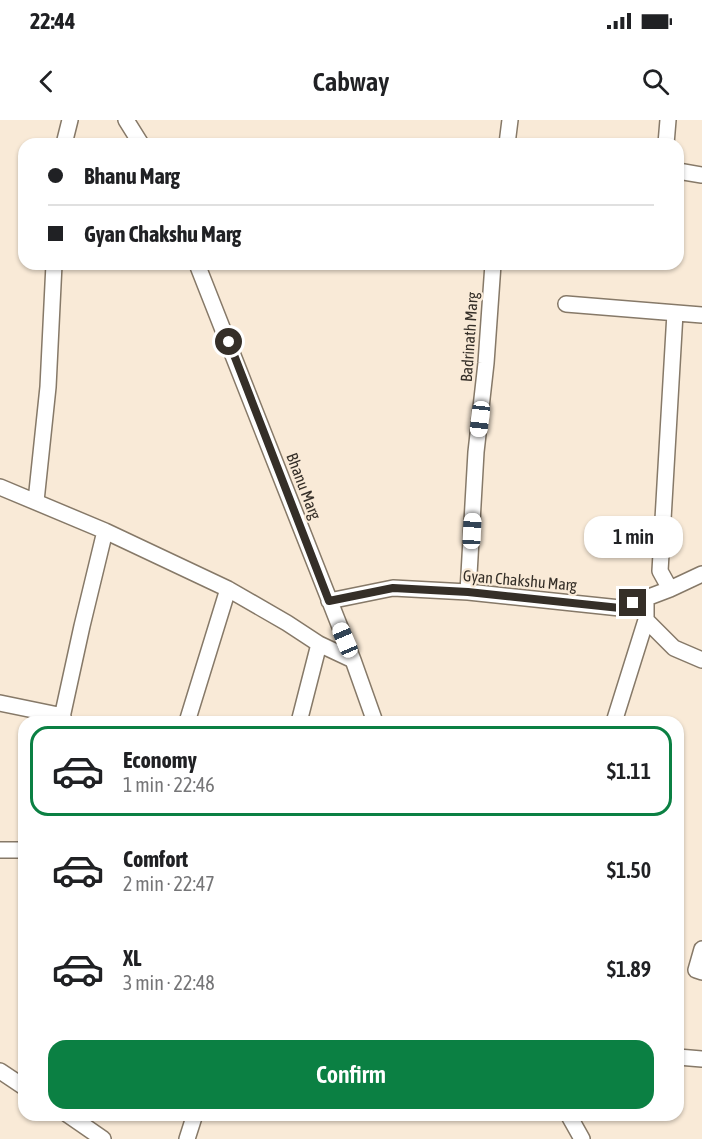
<!DOCTYPE html>
<meta charset="utf-8">
<style>
:root{--surface:#fff;--page:#f2f2f2;--text:#202124;--muted:#757577;--line:#e0e0e0;--accent:#0b8043}
body{margin:0;font-family:"Asap Condensed",sans-serif;background:var(--page);color:var(--text);height:100vh;display:flex;flex-direction:column;font-size:22px;white-space:nowrap}
*{box-sizing:border-box;margin:0}
p{font-size:20px;color:var(--muted)}
.icon{flex:none;width:33px;height:33px;fill:none;stroke:currentColor;stroke-width:2;stroke-linecap:round;stroke-linejoin:round}
.map{position:relative;flex:1;overflow:hidden}
.drawer{position:absolute;left:18px;top:596px;width:666px;height:405px;display:flex;flex-direction:column;background:var(--surface);border-radius:18px;box-shadow:0 2px 4px #0004}
.drawer>*{flex:none}
.banner{position:absolute;left:18px;top:18px;width:666px;height:132px;border-radius:18px;box-shadow:0 2px 4px #0004;display:grid;align-content:center;height:132px;padding:0 30px;background:var(--surface)}
.end{position:absolute;width:27px;height:27px;margin:-14px;border:8px solid #352f28;background:#fff;box-shadow:0 0 0 3px #fff}
.from{border-radius:50%}
.bubble{position:absolute;height:42px;border-radius:18px;background:var(--surface);box-shadow:0 2px 4px #0004;font-size:20px;font-weight:600;line-height:42px;text-align:center}
.car{position:absolute;width:18px;height:36px;margin:-18px -9px;border-radius:8px;box-shadow:0 0 4px 2px #0007;background:linear-gradient(#fff 24%,#345 0 40%,#fff 0 76%,#345 0 86%,#fff 0)}
.banner b{display:flex;align-items:center;gap:21px;height:57px;font-size:22px}
.banner b+b{border-top:2px solid var(--line)}
.banner i{width:15px;height:15px;background:var(--text)}
ul{padding:10px 0 0;list-style:none}
li{display:flex;align-items:center;gap:18px;height:90px;margin:0 12px 9px;padding:0 18px;border:3px solid transparent;border-radius:18px}
li div{flex:1}
li b{display:block;font-size:22px}
li em{font-style:normal;font-weight:600}
li.active{border-color:var(--accent)}
li>.icon{width:54px;height:54px;stroke-width:1.5}
.button{display:flex;gap:12px;margin-top:auto;padding:12px 30px}
.button a{flex:1;height:69px;border-radius:18px;background:var(--accent);color:#fff;font-size:24px;font-weight:600;line-height:69px;text-align:center}
.status{display:flex;justify-content:space-between;align-items:center;height:42px;padding:0 30px;background:var(--surface);direction:ltr}
.status svg{height:16px;fill:currentColor}
header{display:flex;justify-content:space-between;align-items:center;height:78px;padding:0 30px;background:var(--surface);font-size:27px;font-weight:600}
.map>svg:first-child{display:block}
.lines{fill:none;stroke-linecap:round;stroke-linejoin:round}
.minor-casing{stroke:#867968;stroke-width:18}
.minor{stroke:#fff;stroke-width:15}
.route{stroke:#352f28;stroke-width:8}
.labels{text-anchor:middle;stroke-width:4.5;stroke-linejoin:round;paint-order:stroke}
.street-label{font-size:16px;fill:#352f28;stroke:#f9ead7}
</style>
<div class="status"><b>22:44</b><svg viewBox="0 0 49 12"><path d="M0 12V9h3v3zM5 12V6h3v6zM10 12V3h3v9zM15 12V0h3v12zM26 1h20v11H26zM47 4h2v5h-2z"/></svg></div>
<header><svg class="icon" aria-label="back" viewBox="0 0 24 24"><path d="M15 5l-7 7 7 7"/></svg>Cabway<svg class="icon" aria-label="search" viewBox="0 0 24 24"><circle cx="10" cy="10" r="6"/><path d="M15 15l6 6"/></svg></header>
<div class="map">
<svg width="702" height="1019" viewBox="0 0 702 1019">
<rect width="100%" height="100%" fill="#f9ead7"/>
<g class="lines">
<defs>
<path id="minor" d="M126,0L141,24
M64,24L70,0
M507,24L510,0
M666,24L668,0
M678,51L702,55
M197,144L353,540L375,602
M566,184L702,195
M0,367L105,411L228,469L287,503L319,524L353,540
M36,381L48,267L54,144
M670,469L660,451L675,193
M468,472L476,332L486,243L493,144
M329,481L393,468L468,472L620,488L670,469L702,454
M646,500L674,528L702,540
M0,583L63,596
M61,602L82,506L105,411
M187,602L228,469
M299,602L319,524
M614,602L646,500V478
M0,730H24
M702,829L696,850L702,852
M678,937L702,939
M0,951L24,967
M67,994L103,1019
M568,994L582,1019
M187,1019L195,994"/>
</defs>
<use href="#minor" class="minor-casing"/>
<use href="#minor" class="minor"/>
</g>
<g class="lines">
<path class="route" d="M229,222L329,481L393,468L468,472L620,488L633,483"/>
</g>
<g class="labels">
<g class="street-label">
<text transform="translate(469 217) rotate(-86)" y="6">Badrinath Marg</text>
<text transform="translate(304 366) rotate(69)" y="6">Bhanu Marg</text>
<text transform="translate(520 460) rotate(5)" y="6">Gyan Chakshu Marg</text>
</g>
</g>
</svg>
<i class="end from" style="left:229px;top:222px"></i>
<i class="end" style="left:633px;top:483px"></i>
<div class="bubble" style="left:584px;top:396px;width:99px">1 min</div>
<i class="car" style="left:480px;top:299px;rotate:187deg"></i>
<i class="car" style="left:472px;top:411px;rotate:3deg"></i>
<i class="car" style="left:345px;top:520px;rotate:337deg"></i>
<div class="banner">
<b><i class="from"></i>Bhanu Marg</b>
<b><i></i>Gyan Chakshu Marg</b>
</div>
<section class="drawer">
<ul>
<li class="active"><svg class="icon" aria-label="car" viewBox="0 0 24 24"><path d="M5 17H2v-5l4-1 3-4h7l3 4 3 1v5h-3M9 17h6M6 11h13"/><circle cx="7" cy="17" r="2"/><circle cx="17" cy="17" r="2"/></svg><div><b>Economy</b><p>1 min · 22:46</p></div><em>$1.11</em></li>
<li><svg class="icon" aria-label="car" viewBox="0 0 24 24"><path d="M5 17H2v-5l4-1 3-4h7l3 4 3 1v5h-3M9 17h6M6 11h13"/><circle cx="7" cy="17" r="2"/><circle cx="17" cy="17" r="2"/></svg><div><b>Comfort</b><p>2 min · 22:47</p></div><em>$1.50</em></li>
<li><svg class="icon" aria-label="car" viewBox="0 0 24 24"><path d="M5 17H2v-5l4-1 3-4h7l3 4 3 1v5h-3M9 17h6M6 11h13"/><circle cx="7" cy="17" r="2"/><circle cx="17" cy="17" r="2"/></svg><div><b>XL</b><p>3 min · 22:48</p></div><em>$1.89</em></li>
</ul>
<div class="button"><a>Confirm</a></div>
</section>
</div>
